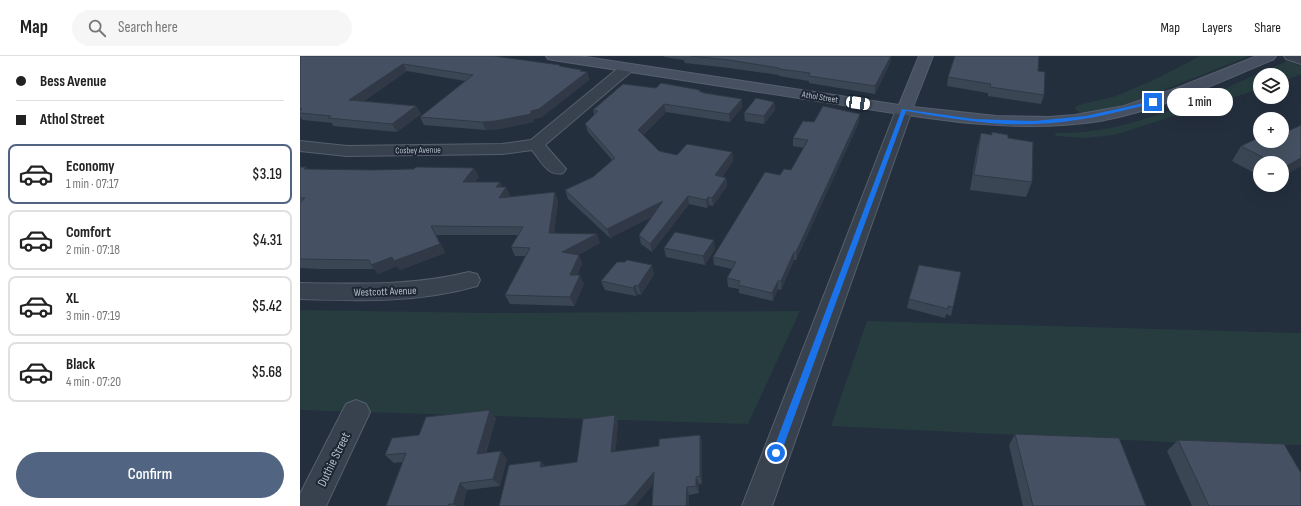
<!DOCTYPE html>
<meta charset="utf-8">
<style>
:root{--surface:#fff;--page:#f6f6f6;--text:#222;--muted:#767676;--line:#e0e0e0;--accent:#516482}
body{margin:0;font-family:"Sofia Sans Condensed",sans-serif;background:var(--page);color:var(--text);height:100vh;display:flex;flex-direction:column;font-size:15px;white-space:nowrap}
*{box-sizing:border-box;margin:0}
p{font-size:13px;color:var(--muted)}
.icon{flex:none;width:22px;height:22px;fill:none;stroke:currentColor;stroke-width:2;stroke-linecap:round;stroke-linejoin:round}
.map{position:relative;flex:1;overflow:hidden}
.sheet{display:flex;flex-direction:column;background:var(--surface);width:300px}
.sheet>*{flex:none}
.banner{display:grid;align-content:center;height:88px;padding:0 16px;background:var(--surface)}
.buttons{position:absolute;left:953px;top:12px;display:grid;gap:8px}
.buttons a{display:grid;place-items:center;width:36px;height:36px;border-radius:50%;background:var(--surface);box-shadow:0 4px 16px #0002;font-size:20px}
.end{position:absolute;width:18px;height:18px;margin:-9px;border:5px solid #1a73e8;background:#fff;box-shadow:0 0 0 2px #fff}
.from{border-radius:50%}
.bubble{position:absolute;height:28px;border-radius:14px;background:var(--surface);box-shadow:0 4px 16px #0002;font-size:13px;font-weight:600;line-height:28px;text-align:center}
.car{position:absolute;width:12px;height:24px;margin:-12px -6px;border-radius:5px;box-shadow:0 0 3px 1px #0007;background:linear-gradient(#fff 24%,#345 0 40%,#fff 0 76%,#345 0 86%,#fff 0)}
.banner b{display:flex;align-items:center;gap:14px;height:38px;font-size:15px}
.banner b+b{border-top:1px solid var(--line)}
.banner i{width:10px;height:10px;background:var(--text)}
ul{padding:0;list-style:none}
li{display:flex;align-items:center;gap:12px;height:60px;margin:0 8px 6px;padding:0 8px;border:2px solid var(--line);border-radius:8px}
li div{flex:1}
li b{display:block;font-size:15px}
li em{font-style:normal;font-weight:600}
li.current{border-color:var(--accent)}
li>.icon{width:36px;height:36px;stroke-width:1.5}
.primary-button{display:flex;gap:8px;margin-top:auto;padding:8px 16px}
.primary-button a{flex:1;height:46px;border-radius:24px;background:var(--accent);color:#fff;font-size:16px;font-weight:600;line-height:46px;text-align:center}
header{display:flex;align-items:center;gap:24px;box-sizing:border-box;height:56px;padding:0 20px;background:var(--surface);border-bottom:1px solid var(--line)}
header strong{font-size:19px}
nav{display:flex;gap:22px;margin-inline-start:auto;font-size:14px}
.search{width:280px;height:36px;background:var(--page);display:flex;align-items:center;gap:10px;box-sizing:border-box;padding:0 14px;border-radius:22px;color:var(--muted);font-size:15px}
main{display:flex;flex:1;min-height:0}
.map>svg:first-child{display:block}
.green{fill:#263c3f}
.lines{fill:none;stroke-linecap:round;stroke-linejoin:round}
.street-casing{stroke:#565f6c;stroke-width:2}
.secondary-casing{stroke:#565f6c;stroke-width:2}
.street{fill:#38414e;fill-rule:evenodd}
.secondary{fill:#465061;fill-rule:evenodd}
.wall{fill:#3b4654}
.shaded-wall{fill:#303945}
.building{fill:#455162;stroke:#303945}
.route{fill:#1a73e8}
.labels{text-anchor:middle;stroke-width:4;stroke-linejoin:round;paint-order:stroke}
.far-street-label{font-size:9px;fill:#b4bcc9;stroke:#1d2633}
.street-label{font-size:11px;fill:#b4bcc9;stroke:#1d2633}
.near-street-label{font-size:13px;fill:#b4bcc9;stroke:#1d2633}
</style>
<header>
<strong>Map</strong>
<div class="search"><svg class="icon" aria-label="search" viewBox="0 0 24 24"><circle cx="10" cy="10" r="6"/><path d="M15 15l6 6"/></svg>Search here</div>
<nav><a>Map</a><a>Layers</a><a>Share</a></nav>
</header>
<main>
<section class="sheet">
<div class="banner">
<b><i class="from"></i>Bess Avenue</b>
<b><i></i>Athol Street</b>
</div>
<ul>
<li class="current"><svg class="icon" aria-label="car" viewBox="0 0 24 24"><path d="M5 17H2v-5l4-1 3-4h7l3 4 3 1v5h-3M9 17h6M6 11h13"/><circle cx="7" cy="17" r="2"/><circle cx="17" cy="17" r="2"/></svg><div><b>Economy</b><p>1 min · 07:17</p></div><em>$3.19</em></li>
<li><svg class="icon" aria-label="car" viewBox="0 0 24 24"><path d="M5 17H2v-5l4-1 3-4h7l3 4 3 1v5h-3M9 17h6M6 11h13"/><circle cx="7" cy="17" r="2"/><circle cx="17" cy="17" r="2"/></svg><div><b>Comfort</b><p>2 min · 07:18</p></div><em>$4.31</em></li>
<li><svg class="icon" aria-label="car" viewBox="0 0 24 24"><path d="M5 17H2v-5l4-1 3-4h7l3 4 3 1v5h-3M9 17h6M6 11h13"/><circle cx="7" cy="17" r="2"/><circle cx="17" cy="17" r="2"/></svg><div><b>XL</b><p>3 min · 07:19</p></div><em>$5.42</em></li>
<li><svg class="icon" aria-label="car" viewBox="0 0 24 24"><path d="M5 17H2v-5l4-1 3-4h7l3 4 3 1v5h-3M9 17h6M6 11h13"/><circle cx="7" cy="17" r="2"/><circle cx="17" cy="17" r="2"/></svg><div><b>Black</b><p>4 min · 07:20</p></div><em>$5.68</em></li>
</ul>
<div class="primary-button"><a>Confirm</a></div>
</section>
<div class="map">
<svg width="1001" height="450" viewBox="0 0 1001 450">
<rect width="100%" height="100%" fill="#242f3e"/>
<path class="green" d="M900,0H949L829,48L782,57L776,54L775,51L779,49L816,40L858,22Z
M987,5L1001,10V18L982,26V19H960V33L814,79L783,82L757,80L754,77C835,79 914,36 987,5Z
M0,254L189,257L500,255L448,368L0,354Z
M567,265L1001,277V389L889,387L531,370Z"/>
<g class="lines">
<defs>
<path id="street" d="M984,0H1001V8L986,3Z
M327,8L332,9L334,12L332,15L245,89L266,113L263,117C248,121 241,105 232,94L202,98L47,100L0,95V85L47,90L202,88L231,84L322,9Z
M604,49L609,51L612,54L472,450H442L596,54L599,51Z
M169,216L177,218L180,224L177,230C118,247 60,245 0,243V227C57,228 113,230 169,216Z
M56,344L66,348L70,356L26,450H0V438L46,348Z"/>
<path id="secondary" d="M246,0H279L599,49L619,0H633L613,51L696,60L749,61L775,59L824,50L877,32L957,0H976L974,3C918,27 860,54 800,65C709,79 620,61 531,47C438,33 346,18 253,4L248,3Z"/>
</defs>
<use href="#street" class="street-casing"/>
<use href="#secondary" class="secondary-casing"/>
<use href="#street" class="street"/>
<use href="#secondary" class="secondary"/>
</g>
<path class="wall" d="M0,0L260,10L287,16L289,24L242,61L234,63V66L199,73L186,74L124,69L120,61L165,25L107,15L64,45L116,50L121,58L97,76L33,70L32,67L3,64L0,61Z
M364,0H591L590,7L575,38L509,27V25L479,20V19L429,12L385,7L384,4L364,1Z
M738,15L744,39L741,48L688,40V37L647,30L648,21Z
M356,32L401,36L442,43V51L430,66L366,56L343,79L359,95L377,99L432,96L433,105L422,121L426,122L427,130L413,150L409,149L407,152L389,148L352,196L341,188L339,179L353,160L310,182L268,143L265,134L293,121L312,104L288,76L285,68L294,59L293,54Z
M474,46L475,54L464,68L445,65L444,57Z
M514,66H559L496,204H494L481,234L478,233L473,245L439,237V233L428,231L427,222L432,213L414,209L413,201L480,119L491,114L504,92L493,90V82Z
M681,77L708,82L732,126L726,141L670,134L677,92Z
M941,90L1001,110L982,121V107H960V120L932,105Z
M0,111H6L7,113L179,121L174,126H200L202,131H206L210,140V141L258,144L254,177L300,187L278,199H279L282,208L277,219L284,228L274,250L210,248L205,239L225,200H215L211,191L218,179H136L145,197L100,214L97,210L78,218L74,213H19L0,212Z
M364,192L415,193L405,209L366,201Z
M619,209L653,251L651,260L646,258L645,262L607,252L609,243Z
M354,218L341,239L338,238L336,240L305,234L301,225Z
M315,359L318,367L315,396L359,390L400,379L402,386V427L399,428V437L389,439V450H352L353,428L335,450H199L245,410L277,406Z
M196,362L186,397L207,403L200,430L167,434L163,450H86L103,406L94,407L85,399L119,379Z
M715,378L846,450H723L709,389Z
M878,384L1001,450H892L867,395Z"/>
<path class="shaded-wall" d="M589,0H591L590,7L575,38V30Z
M103,8L107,15L54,52L49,44Z
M282,14L283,19L287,16L289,24L242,61L234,63V66L199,73L186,74L182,66L231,55Z
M442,43V51L430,66L429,58Z
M474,46L475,54L464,68V60Z
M364,48L366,56L339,82L338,74Z
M116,50L121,58L97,76L92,68Z
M560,58L559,66L496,204V196Z
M432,96L433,105L416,128L415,119Z
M1001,102V110L982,121V113L983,112Z
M174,112L179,121L167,134L163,126Z
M426,122L427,130L413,150L412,142Z
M200,126L204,135L206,131L210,140L203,151L199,142L196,131Z
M255,136L258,144L253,186L249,177Z
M388,140L389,148L352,196L350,188Z
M408,141L409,149L407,152L406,144Z
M363,145L365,153L310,182L307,173Z
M131,170L136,179L145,197L100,214L97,210L78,218L71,209L92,201Z
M297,178L300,187L266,205L262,196Z
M414,184L415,193L405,209L403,200Z
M494,196V204L481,234V225Z
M279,199L282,208L274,228L270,219Z
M352,209L354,218L341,239L338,230Z
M280,219L284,228L274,250L270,241Z
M478,225V233L473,245L472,237Z
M335,229L338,238L336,240L333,232Z
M190,354L196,362L183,405L177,398Z
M315,359L318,367L315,404L311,396Z
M400,379L402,386V427L400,420Z
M201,395L207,403L200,430L193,423Z
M241,405L247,412L240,411Z
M354,416L357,424L335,450H326V449Z
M396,421L399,428V437L396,430Z
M160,427L167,434L163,450H156L153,448Z
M387,431L389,439V450H386Z"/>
<path class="building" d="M0,0H194L260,9L259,10L282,14L280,15L287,16L239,53L231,55V58L196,65L182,66L120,61L173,19L103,8L49,44L116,50L92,68L28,62L31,60L0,57V54L2,53H0Z
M391,0H591L575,30L509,20L510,17L479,13V12L429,4Z
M655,0H739L738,15L745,16L744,39L690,31L691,28L648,21Z
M361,27L400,34L399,35L404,37L442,43L429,58L364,48L338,74L359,95L377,99L387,88L432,96L415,119L426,122L412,142L408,141L406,144L388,140L350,188L339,179L363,145L307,173L265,134L293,121L315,102L285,68L298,55L293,54L323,28L356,32Z
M456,42L474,46L464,60L444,57Z
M523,50L560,58L496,196H494L481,225H478L472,237L438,229L440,225L427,222L436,206L413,201L465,116L480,119L484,113L491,114L508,84L493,82L503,65L514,66Z
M1001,69V102L983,112L982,111V107H974L941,90L960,81V85H982V78Z
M692,76L708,79V82L733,86L732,126L674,119L681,77L692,79Z
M0,111H6L4,113L73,114L114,113L116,111L174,112L163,126H200L196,131H206L199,142L255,136L249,177L297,178L262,196L279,199L270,219H280L270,241L205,239L230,192L211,191L223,171L131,170L140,188L94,205L92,201L71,209L69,204L0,203V147L5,142H0Z
M375,176L414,184L403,200L364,192Z
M327,204L352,209L338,230L335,229L333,232L301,225L317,206H325Z
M619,209L661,216L653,251L648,250V253L609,243Z
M190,354L177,398L201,395L193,423L160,427L153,448H149L148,450H86L106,397L85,399L92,382L119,379L126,361Z
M315,359L311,396L359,390V383L400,379V420L396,421V430L387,431L386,450H352L354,416L326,449L319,450H199L209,409L241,405L240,411L277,406L283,363Z
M715,378L819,382L846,450H733Z
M878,384L984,388L1001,417V450H909Z"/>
<path class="route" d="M853,45L854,47C815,57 775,67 734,68C691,70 648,62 606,55L481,397L479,399H473L472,397L602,53L674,63L734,65L786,60Z"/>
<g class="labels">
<g class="far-street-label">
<text transform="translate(520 41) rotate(9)" y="3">Athol Street</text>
<text transform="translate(118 94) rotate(-1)" y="3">Cosbey Avenue</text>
</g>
<g class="street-label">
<text transform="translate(85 235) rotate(-2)" y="4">Westcott Avenue</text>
</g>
<g class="near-street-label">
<text transform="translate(33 403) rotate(-64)" y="5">Duthie Street</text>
</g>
</g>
</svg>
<div class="buttons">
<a><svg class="icon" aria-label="layers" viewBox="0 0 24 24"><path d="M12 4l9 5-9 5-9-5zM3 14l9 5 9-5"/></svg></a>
<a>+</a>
<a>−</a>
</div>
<i class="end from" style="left:476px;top:397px"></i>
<i class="end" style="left:853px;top:46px"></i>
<div class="bubble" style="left:867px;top:32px;width:66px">1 min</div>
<i class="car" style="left:558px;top:47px;rotate:98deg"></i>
</div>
</main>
